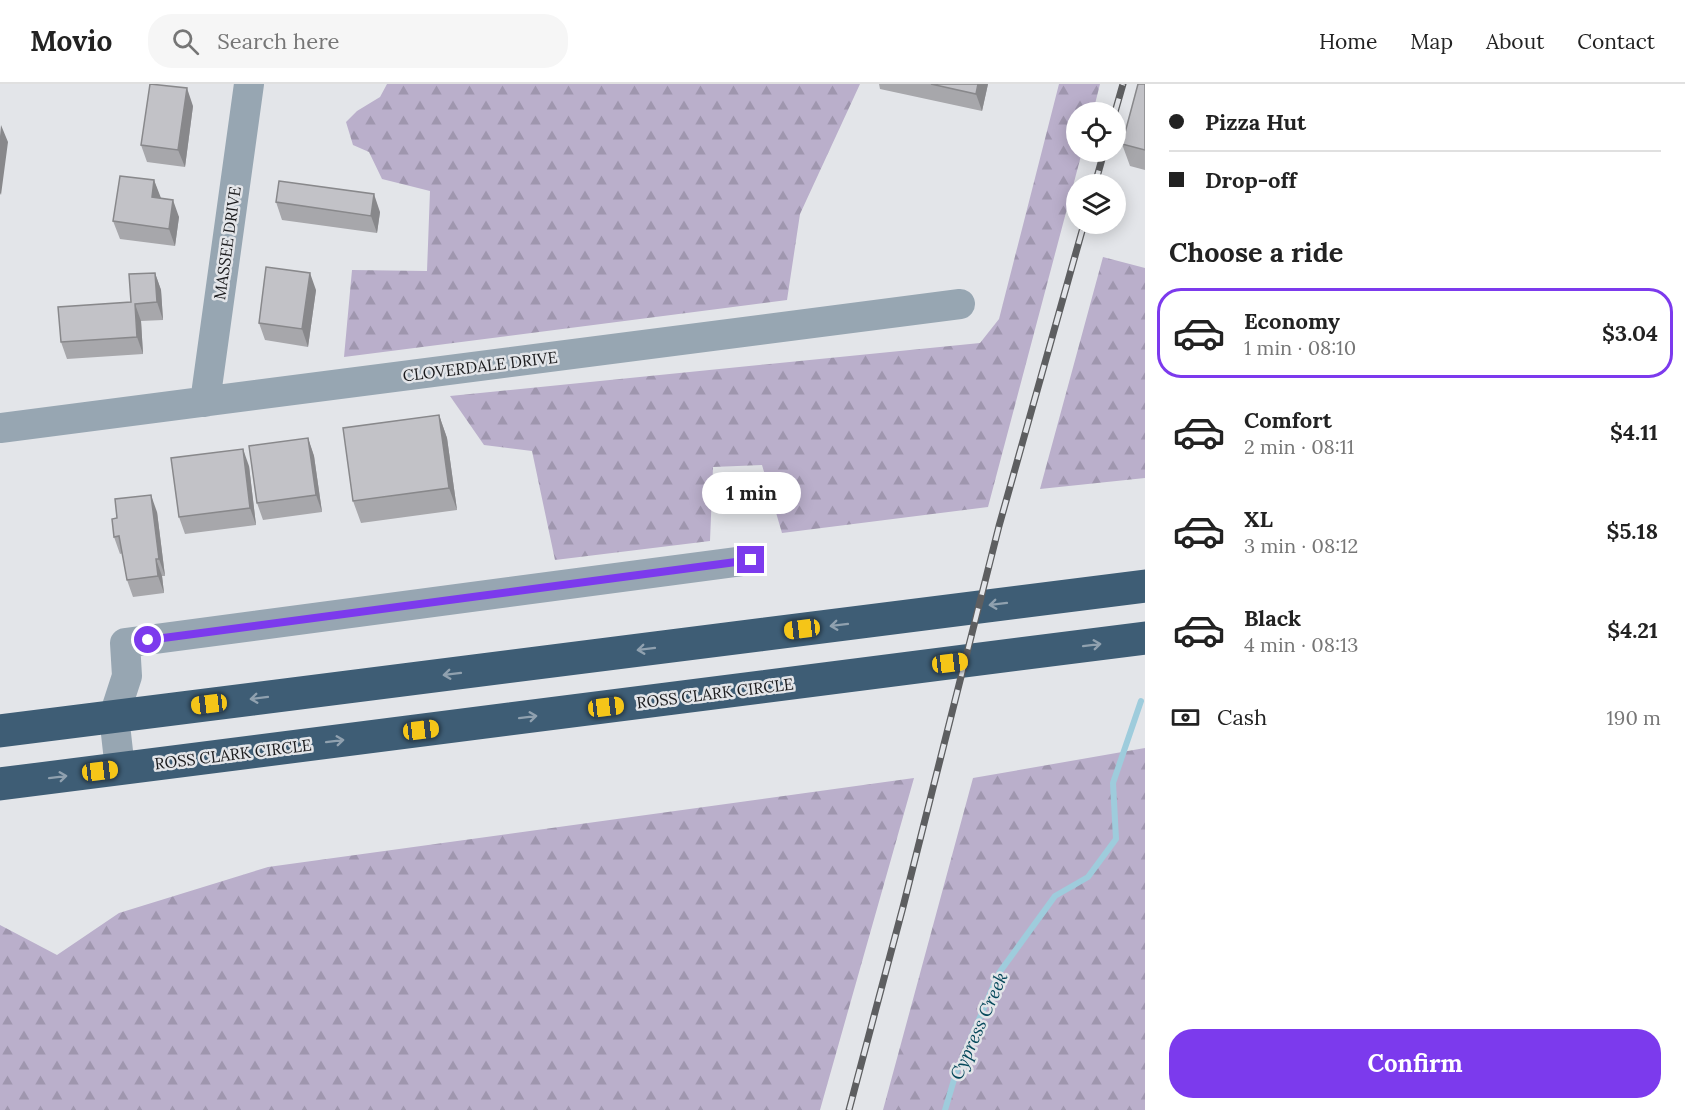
<!DOCTYPE html>
<meta charset="utf-8">
<style>
:root{--surface:#fff;--page:#f6f6f6;--text:#222;--muted:#767676;--line:#e0e0e0;--accent:#7c3aed}
body{margin:0;font-family:Lora,serif;background:var(--page);color:var(--text);height:100vh;display:flex;flex-direction:column;font-size:22px;white-space:nowrap}
*{box-sizing:border-box;margin:0}
p{font-size:20px;color:var(--muted)}
.icon{flex:none;width:33px;height:33px;fill:none;stroke:currentColor;stroke-width:2;stroke-linecap:round;stroke-linejoin:round}
.map{position:relative;flex:1;overflow:hidden}
.details{display:flex;flex-direction:column;background:var(--surface);width:540px}
.details>*{flex:none}
.hud{display:grid;align-content:center;height:132px;padding:0 24px;background:var(--surface)}
.controls{position:absolute;left:1066px;top:18px;display:grid;gap:12px}
.controls a{display:grid;place-items:center;width:60px;height:60px;border-radius:50%;background:var(--surface);box-shadow:0 3px 15px #0003;font-size:30px}
.end{position:absolute;width:27px;height:27px;margin:-14px;border:8px solid #7c3aed;background:#fff;box-shadow:0 0 0 3px #fff}
.from{border-radius:50%}
.bubble{position:absolute;height:42px;border-radius:21px;background:var(--surface);box-shadow:0 3px 15px #0003;font-size:20px;font-weight:700;line-height:42px;text-align:center}
.car{position:absolute;width:18px;height:36px;margin:-18px -9px;border-radius:8px;box-shadow:0 0 4px 2px #0007;background:linear-gradient(#f5c518 24%,#345 0 40%,#f5c518 0 76%,#345 0 86%,#f5c518 0)}
.hud b{display:flex;align-items:center;gap:21px;height:57px;font-size:22px}
.hud b+b{border-top:2px solid var(--line)}
.hud i{width:15px;height:15px;background:var(--text)}
ul{padding:0;list-style:none}
li{display:flex;align-items:center;gap:18px;height:90px;margin:0 12px 9px;padding:0 12px;border:3px solid transparent;border-radius:24px}
li div{flex:1}
li b{display:block;font-size:22px}
li em{font-style:normal;font-weight:700}
li.selected{border-color:var(--accent)}
li>.icon{width:54px;height:54px;stroke-width:1.5}
h2{padding:0 24px;font-size:27px;line-height:72px}
.pay{display:flex;align-items:center;gap:15px;height:66px;padding:0 24px;font-size:22px}
.pay p{margin-inline-start:auto}
.action{display:flex;gap:12px;margin-top:auto;padding:12px 24px}
.action a{flex:1;height:69px;border-radius:24px;background:var(--accent);color:#fff;font-size:24px;font-weight:700;line-height:69px;text-align:center}
header{display:flex;align-items:center;gap:36px;box-sizing:border-box;height:84px;padding:0 30px;background:var(--surface);border-bottom:2px solid var(--line)}
header strong{font-size:28px}
nav{display:flex;gap:33px;margin-inline-start:auto;font-size:21px}
.search{width:420px;height:54px;background:var(--page);display:flex;align-items:center;gap:15px;box-sizing:border-box;padding:0 21px;border-radius:24px;color:var(--muted);font-size:22px}
main{display:flex;flex:1;min-height:0}
.map>svg:first-child{display:block}
.forest{fill:url(#forest-firs)}
.lines{fill:none;stroke-linecap:round;stroke-linejoin:round}
.stream{stroke:#9eccdc;stroke-width:6}
.minor{stroke:#97a6b2;stroke-width:30}
.highway{stroke:#3e5d75;stroke-width:33}
.rail-casing{stroke:#5d5e60;stroke-width:7}
.rail{stroke:#e3e5e9;stroke-width:4.5;stroke-dasharray:14;stroke-linecap:butt}
.wall{fill:#a7a7ab}
.shaded-wall{fill:#88888b}
.building{fill:#c2c2c7;stroke:#88888b;stroke-width:1.5}
.oneway{stroke:#90a1af}
.route{stroke:#7c3aed;stroke-width:8}
.labels{text-anchor:middle;stroke-width:5;stroke-linejoin:round;paint-order:stroke}
.street-label{font-size:16px;fill:#1a1a1c;stroke:#e3e5e9}
.water-label{font-size:18px;font-style:italic;fill:#06495b;stroke:#e3e5e9}
</style>
<header>
<strong>Movio</strong>
<div class="search"><svg class="icon" aria-label="search" viewBox="0 0 24 24"><circle cx="10" cy="10" r="6"/><path d="M15 15l6 6"/></svg>Search here</div>
<nav><a>Home</a><a>Map</a><a>About</a><a>Contact</a></nav>
</header>
<main>
<div class="map">
<svg width="1145" height="1026" viewBox="0 0 1145 1026">
<defs>
<pattern id="forest-firs" width="22" height="20" patternUnits="userSpaceOnUse" patternTransform="scale(1.5)"><rect width="22" height="20" fill="#baafcb"/><path d="M5 1l3.5 6h-7zM16 11l3.5 6h-7z" fill="#9f96ae"/></pattern>
</defs>
<rect width="100%" height="100%" fill="#e3e5e9"/>
<path class="forest" d="M387,0H860L800,130L787,216L344,273L352,186L427,187L430,107L382,95L369,68L353,61L346,38L357,27L380,13Z
M1059,0H1100L1093,28H1077V68H1082L988,423L782,449L762,381L713,383L710,457L555,476L532,367L484,361L450,312L980,259L999,235Z
M1103,173L1145,184V394L1040,405Z
M1145,664V1026H883L973,694Z
M914,694L820,1026H0V841L57,871L119,829L268,783Z"/>
<g class="lines">
<path class="stream" d="M945,1026L956,989L999,889L1055,812L1088,793L1116,755L1113,699L1141,617"/>
<path class="minor" d="M205,318L249,0
M0,344L960,220
M120,685L114,632L127,592L125,559L751,476"/>
<path class="highway" d="M0,647L1145,502
M0,700L1145,554"/>
<defs>
<path id="rail" d="M1115,28L1123,0
M1095,100L1104,68
M849,1026L903,823L999,442L1084,140"/>
</defs>
<use href="#rail" class="rail-casing"/>
<use href="#rail" class="rail"/>
</g>
<path class="wall" d="M879,0H988L982,27L880,5Z
M1145,0V86L1130,82L1122,60Z
M193,22L185,83L147,78L141,61Z
M154,96L160,114L179,133L175,162L120,155L113,137Z
M276,118L380,128L377,149L282,136Z
M155,189L161,206L163,236L141,237L143,270L67,275L61,258L131,218Z
M316,206L308,263L265,256L259,239Z
M439,331L447,354L457,426L361,439L353,417Z
M308,354L314,372L322,428L263,436L257,419Z
M249,382L256,441L185,450L179,433Z
M157,428L165,492H162L164,509L133,513L127,496L123,469L120,470L114,453Z"/>
<path class="shaded-wall" d="M978,0H988L982,27L976,10Z
M187,4L193,22L185,83L178,66Z
M1,41L8,58L1,111L0,109V52Z
M154,96L161,114L158,130L152,113Z
M374,110L380,128L377,149L371,132Z
M173,116L179,133L175,162L169,145Z
M155,189L161,206L163,236L157,218Z
M310,189L316,206L308,263L302,245Z
M135,220L141,237L143,270L137,253Z
M439,331L447,354L457,426L449,404Z
M308,354L314,372L322,428L316,411Z
M243,365L249,382L256,441L250,424Z
M151,411L157,428L165,492L159,475Z
M156,475L162,492L164,509L158,492Z"/>
<path class="building" d="M150,0L187,4L178,66L141,61Z
M931,0H978L976,10Z
M1138,0H1145V66L1122,60Z
M120,92L154,96L152,113L173,116L169,145L113,137Z
M279,97L374,110L371,132L276,118Z
M266,183L310,189L302,245L259,239Z
M155,189L157,218L135,220L137,253L61,258L58,223L131,218L129,190Z
M439,331L449,404L353,417L343,344Z
M308,354L316,411L257,419L249,362Z
M243,365L250,424L179,433L171,374Z
M151,411L159,475H156L158,492L127,496L119,452L114,453L112,435L117,434L115,415Z"/>
<defs><path id="oneway-shaft" d="M-6 0H5M1.5-3L5.5 0L1.5 3" fill="none" stroke-width="1.6" stroke-linecap="round" stroke-linejoin="round" transform="scale(1.5)"/></defs>
<g class="oneway">
<use href="#oneway-shaft" transform="translate(998 520) rotate(173)"/>
<use href="#oneway-shaft" transform="translate(839 541) rotate(173)"/>
<use href="#oneway-shaft" transform="translate(1092 561) rotate(-7)"/>
<use href="#oneway-shaft" transform="translate(646 565) rotate(173)"/>
<use href="#oneway-shaft" transform="translate(452 590) rotate(173)"/>
<use href="#oneway-shaft" transform="translate(259 614) rotate(173)"/>
<use href="#oneway-shaft" transform="translate(528 633) rotate(-7)"/>
<use href="#oneway-shaft" transform="translate(335 657) rotate(-7)"/>
<use href="#oneway-shaft" transform="translate(58 693) rotate(-7)"/>
</g>
<g class="lines">
<path class="route" d="M148,556L751,476"/>
</g>
<g class="labels">
<g class="street-label">
<text transform="translate(227 159) rotate(-82)" y="6">MASSEE DRIVE</text>
<text transform="translate(480 282) rotate(-7)" y="6">CLOVERDALE DRIVE</text>
<text transform="translate(715 609) rotate(-7)" y="6">ROSS CLARK CIRCLE</text>
<text transform="translate(233 670) rotate(-7)" y="6">ROSS CLARK CIRCLE</text>
</g>
<g class="water-label">
<text transform="translate(979 942) rotate(-66)" y="6">Cypress Creek</text>
</g>
</g>
</svg>
<div class="controls">
<a><svg class="icon" aria-label="locate" viewBox="0 0 24 24"><circle cx="12" cy="12" r="6"/><path d="M12 2v4M12 18v4M2 12h4M18 12h4"/></svg></a>
<a><svg class="icon" aria-label="layers" viewBox="0 0 24 24"><path d="M12 4l9 5-9 5-9-5zM3 14l9 5 9-5"/></svg></a>
</div>
<i class="end from" style="left:148px;top:556px"></i>
<i class="end" style="left:751px;top:476px"></i>
<div class="bubble" style="left:702px;top:388px;width:99px">1 min</div>
<i class="car" style="left:802px;top:545px;rotate:263deg"></i>
<i class="car" style="left:950px;top:579px;rotate:83deg"></i>
<i class="car" style="left:209px;top:620px;rotate:263deg"></i>
<i class="car" style="left:606px;top:623px;rotate:83deg"></i>
<i class="car" style="left:421px;top:646px;rotate:83deg"></i>
<i class="car" style="left:100px;top:687px;rotate:83deg"></i>
</div>
<section class="details">
<div class="hud">
<b><i class="from"></i>Pizza Hut</b>
<b><i></i>Drop-off</b>
</div>
<h2>Choose a ride</h2>
<ul>
<li class="selected"><svg class="icon" aria-label="car" viewBox="0 0 24 24"><path d="M5 17H2v-5l4-1 3-4h7l3 4 3 1v5h-3M9 17h6M6 11h13"/><circle cx="7" cy="17" r="2"/><circle cx="17" cy="17" r="2"/></svg><div><b>Economy</b><p>1 min · 08:10</p></div><em>$3.04</em></li>
<li><svg class="icon" aria-label="car" viewBox="0 0 24 24"><path d="M5 17H2v-5l4-1 3-4h7l3 4 3 1v5h-3M9 17h6M6 11h13"/><circle cx="7" cy="17" r="2"/><circle cx="17" cy="17" r="2"/></svg><div><b>Comfort</b><p>2 min · 08:11</p></div><em>$4.11</em></li>
<li><svg class="icon" aria-label="car" viewBox="0 0 24 24"><path d="M5 17H2v-5l4-1 3-4h7l3 4 3 1v5h-3M9 17h6M6 11h13"/><circle cx="7" cy="17" r="2"/><circle cx="17" cy="17" r="2"/></svg><div><b>XL</b><p>3 min · 08:12</p></div><em>$5.18</em></li>
<li><svg class="icon" aria-label="car" viewBox="0 0 24 24"><path d="M5 17H2v-5l4-1 3-4h7l3 4 3 1v5h-3M9 17h6M6 11h13"/><circle cx="7" cy="17" r="2"/><circle cx="17" cy="17" r="2"/></svg><div><b>Black</b><p>4 min · 08:13</p></div><em>$4.21</em></li>
</ul>
<div class="pay"><svg class="icon" aria-label="cash" viewBox="0 0 24 24"><path d="M3 7h18v10H3z"/><circle cx="12" cy="12" r="2"/></svg>Cash<p>190 m</p></div>
<div class="action"><a>Confirm</a></div>
</section>
</main>
